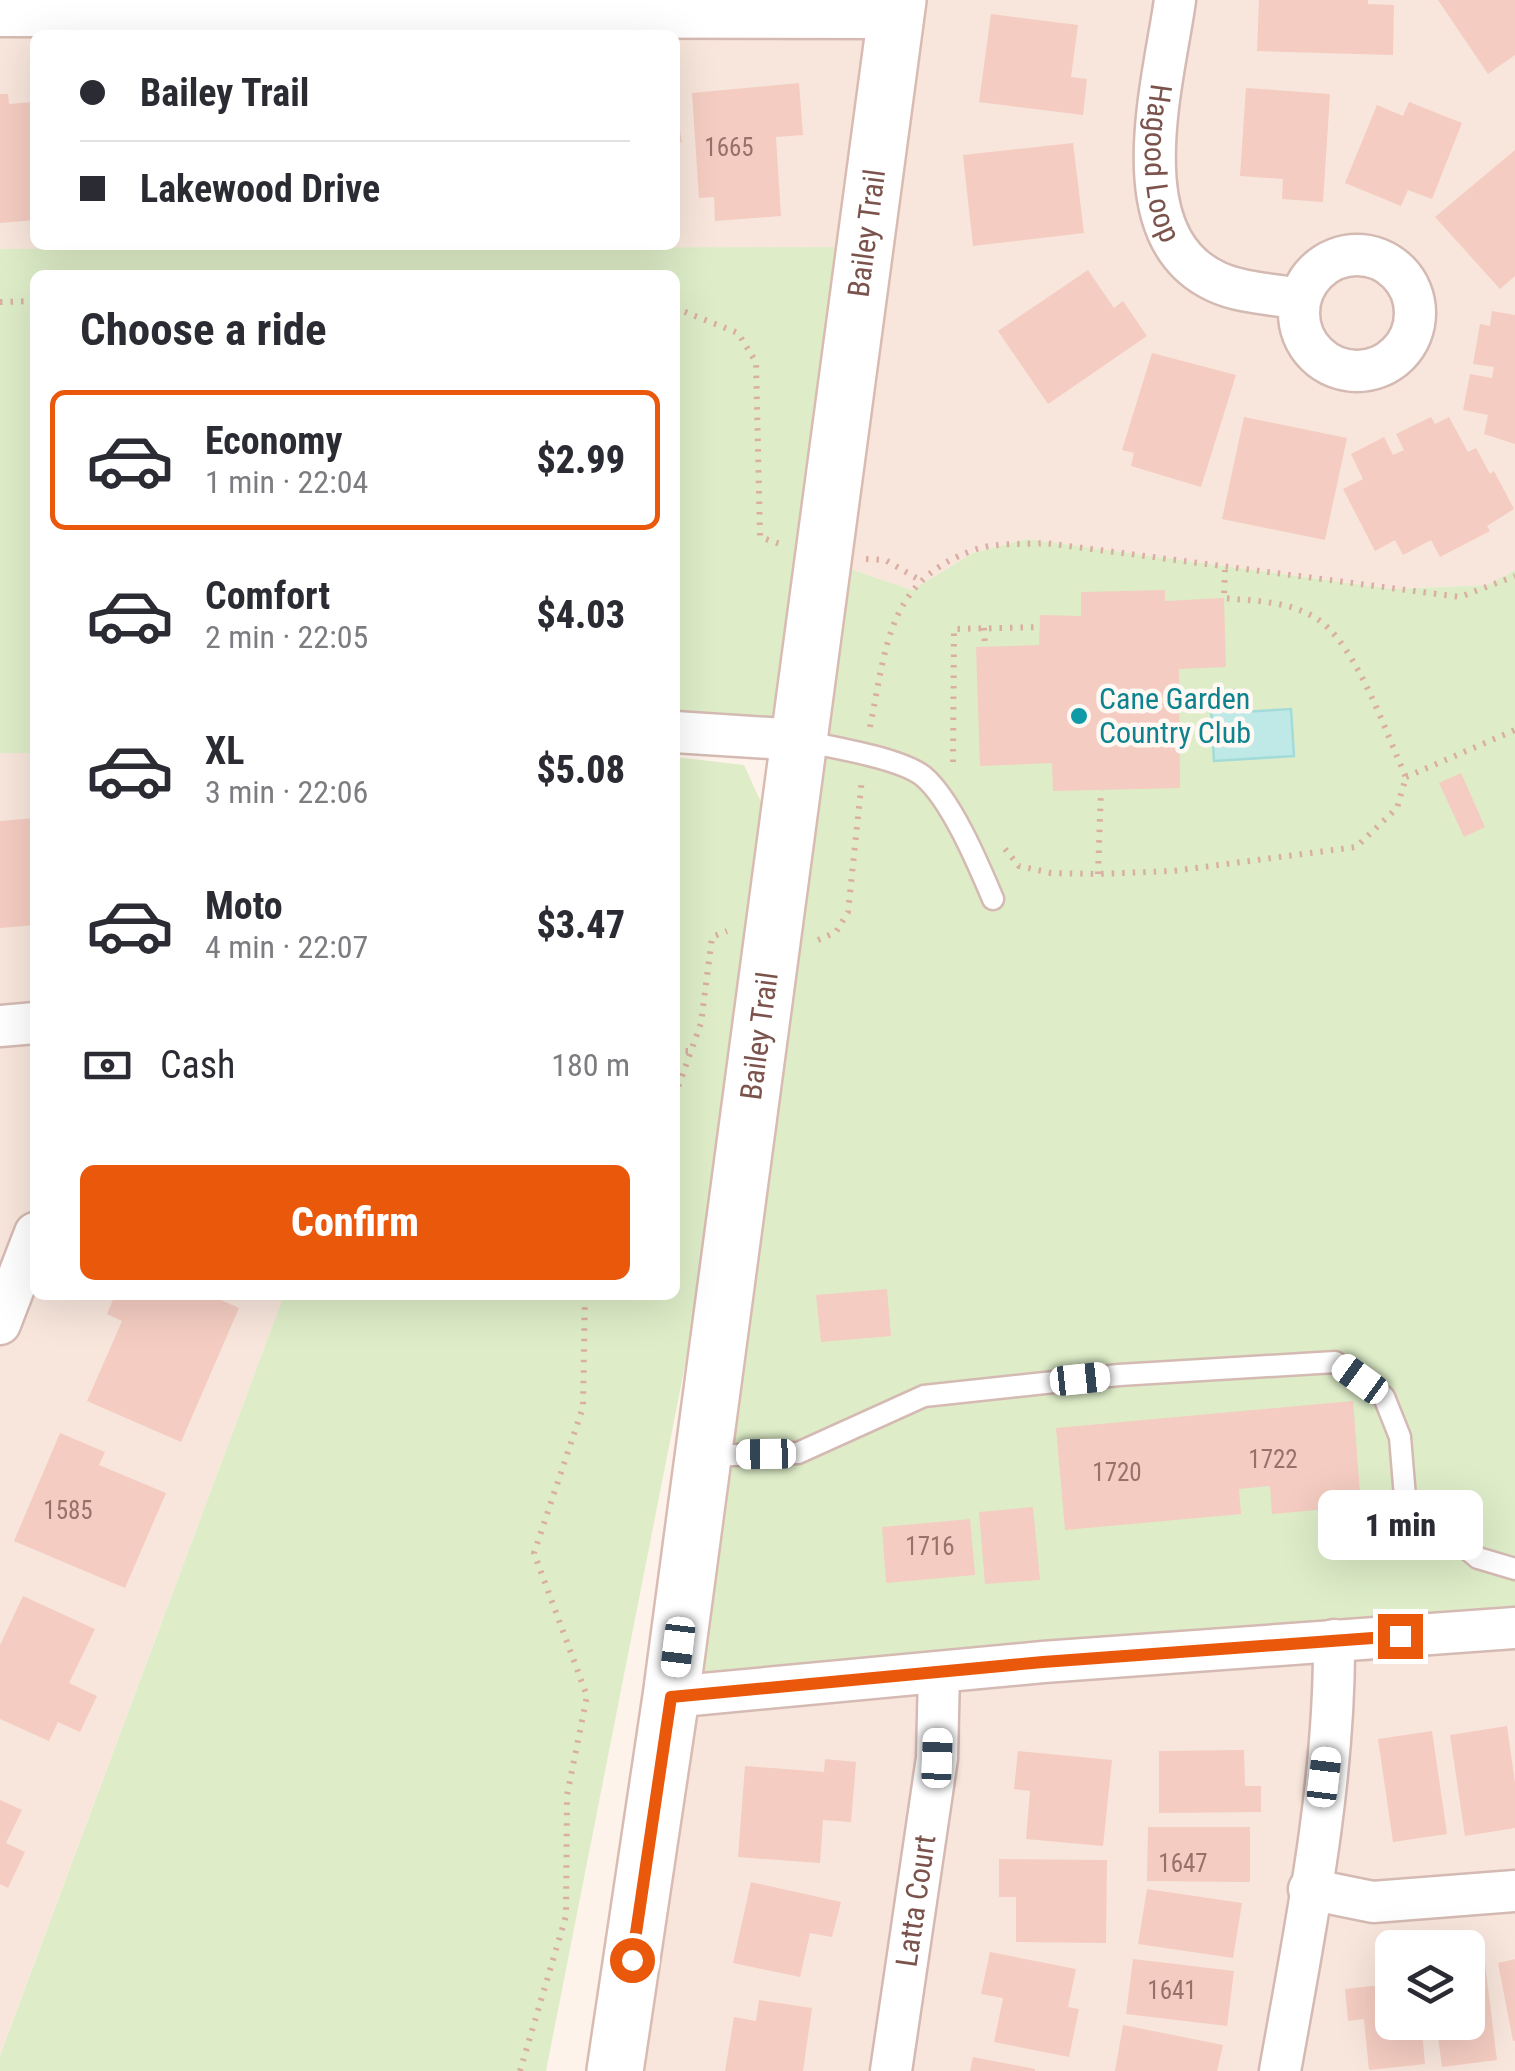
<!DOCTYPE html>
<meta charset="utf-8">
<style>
:root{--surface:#fff;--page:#f7f7f7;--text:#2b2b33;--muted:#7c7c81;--line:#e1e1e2;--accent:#ea580c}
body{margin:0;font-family:"Roboto Condensed",sans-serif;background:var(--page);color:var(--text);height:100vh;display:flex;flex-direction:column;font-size:38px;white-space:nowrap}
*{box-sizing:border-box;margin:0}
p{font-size:32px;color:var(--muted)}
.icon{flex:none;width:55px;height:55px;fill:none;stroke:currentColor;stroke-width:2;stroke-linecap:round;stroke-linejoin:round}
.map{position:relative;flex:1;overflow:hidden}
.side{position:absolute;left:30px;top:270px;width:650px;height:1030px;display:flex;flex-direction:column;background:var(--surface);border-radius:15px;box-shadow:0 10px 40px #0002}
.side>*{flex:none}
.top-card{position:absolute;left:30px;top:30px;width:650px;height:220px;border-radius:15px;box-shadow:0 10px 40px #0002;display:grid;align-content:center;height:220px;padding:0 50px;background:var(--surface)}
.controls{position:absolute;left:1375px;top:1930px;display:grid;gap:20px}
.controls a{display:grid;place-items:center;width:110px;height:110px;border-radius:15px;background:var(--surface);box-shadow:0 10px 40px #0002;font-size:50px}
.end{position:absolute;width:45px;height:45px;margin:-22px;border:12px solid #ea580c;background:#fff;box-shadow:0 0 0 5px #fff}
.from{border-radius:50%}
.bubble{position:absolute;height:70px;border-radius:15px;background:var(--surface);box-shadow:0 10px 40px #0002;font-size:32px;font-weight:800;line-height:70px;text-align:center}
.car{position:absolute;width:30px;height:60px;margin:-30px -15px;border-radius:12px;box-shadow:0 0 8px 2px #0007;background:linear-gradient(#fff 24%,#345 0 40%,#fff 0 76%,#345 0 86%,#fff 0)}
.top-card b{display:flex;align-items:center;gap:35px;height:95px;font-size:38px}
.top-card b+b{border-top:2px solid var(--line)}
.top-card i{width:25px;height:25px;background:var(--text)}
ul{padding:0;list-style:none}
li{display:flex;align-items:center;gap:30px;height:140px;margin:0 20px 15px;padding:0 30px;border:5px solid transparent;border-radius:15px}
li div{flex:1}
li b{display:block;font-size:38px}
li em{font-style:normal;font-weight:800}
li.current{border-color:var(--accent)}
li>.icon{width:90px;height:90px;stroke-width:1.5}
h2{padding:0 50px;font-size:45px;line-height:120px}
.pay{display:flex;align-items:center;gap:25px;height:110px;padding:0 50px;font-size:38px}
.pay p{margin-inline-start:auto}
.cta{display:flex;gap:20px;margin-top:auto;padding:20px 50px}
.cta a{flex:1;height:115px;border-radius:15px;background:var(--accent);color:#fff;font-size:40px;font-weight:800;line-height:115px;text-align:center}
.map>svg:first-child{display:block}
.residential{fill:#f8e6dc;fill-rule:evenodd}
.green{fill:#deedc8}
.water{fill:#bee9e7;stroke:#a3dbd9;stroke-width:2.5}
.building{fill:#f4ccc1}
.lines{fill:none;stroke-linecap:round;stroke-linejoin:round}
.lane-casing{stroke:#d4bab2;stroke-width:25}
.street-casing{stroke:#d4bab2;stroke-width:45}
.secondary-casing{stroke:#d9bbb2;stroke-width:60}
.path{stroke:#daaea3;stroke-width:6;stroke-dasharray:2.5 8;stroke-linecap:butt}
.lane{stroke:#fff;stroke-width:20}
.street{stroke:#fff;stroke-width:40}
.secondary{stroke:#fff;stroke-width:55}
.route{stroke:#ea580c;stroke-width:12}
.culture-dot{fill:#0f9aa8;stroke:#fff8f3;stroke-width:4}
.labels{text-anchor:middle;stroke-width:9;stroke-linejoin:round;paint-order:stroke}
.number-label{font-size:25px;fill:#997169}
.street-label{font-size:30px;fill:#7b534c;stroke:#fff8f3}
.culture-label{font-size:30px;fill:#0d838f;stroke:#fff8f3;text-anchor:start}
</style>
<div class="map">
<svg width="1515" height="2071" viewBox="0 0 1515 2071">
<rect width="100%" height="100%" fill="#fdf3eb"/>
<path class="residential" d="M0,0H878L847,247L0,259ZM35,35H675V245H35Z
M919,0H1515V570L1489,585L1393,589L1027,539L973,553L912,590L844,567Z
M0,753H35V1295H284L0,2054Z
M1515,1629V2071H637L692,1693ZM1392,1948H1468V2022H1392Z"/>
<path class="green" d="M847,247L783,719L675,720V275H35V753H0V249Z
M1027,539L1393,589L1488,585L1515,570V1629L692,1693L844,567L912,590L973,553Z
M675,757L744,765L761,802L714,1218L546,2071H0V2055L284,1295H675Z"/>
<path class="water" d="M1241,690L1242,712L1291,709L1294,756L1214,761L1210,691Z"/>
<path class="building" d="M1259,0H1368V4L1394,5L1393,55L1257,51Z
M1438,0H1515V55L1488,74Z
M991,14L1078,25L1071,77L1087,79L1083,115L979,102Z
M799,83L803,135L776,137L781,216L715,221L714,197L699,198L692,93Z
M1246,88L1330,94L1323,202L1282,199L1283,179L1240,176Z
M0,94H8L9,104L35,102V220L0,223Z
M1409,102L1462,123L1432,199L1408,190L1401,206L1345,183L1377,105L1403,116Z
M675,103L682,142L675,143Z
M1073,143L1084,233L973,246L963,155Z
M1515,150V276L1500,289L1435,217Z
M1088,270L1114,308L1123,301L1147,336L1048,404L998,331Z
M1492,311L1515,315V444L1484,434L1488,415L1463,410L1470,374L1492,378L1494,367L1473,364L1480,324L1490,326Z
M1152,353L1236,375L1201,487L1131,466L1134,453L1122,450Z
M1244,417L1347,438L1325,540L1222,519Z
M1431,417L1435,424L1449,417L1468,452L1476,448L1490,474L1494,471L1514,509L1487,526L1490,531L1440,557L1431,540L1403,555L1395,540L1375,551L1343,489L1363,479L1351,454L1384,437L1393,455L1404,450L1396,434Z
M1165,590V601L1224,598L1226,667L1179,669L1180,788L1053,791L1052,763L980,766L976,647L1039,645L1040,615L1081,616V592Z
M1461,773L1485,827L1464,837L1439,783Z
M35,818V925L0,928V821Z
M887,1289L891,1336L821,1342L816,1295Z
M115,1295H209L239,1308L181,1442L87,1401L122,1321L107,1314Z
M1353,1401L1361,1506L1272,1514L1270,1486L1239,1489L1241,1514L1065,1530L1056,1428Z
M60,1433L105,1452L99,1465L166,1493L125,1588L14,1541Z
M1033,1507L1040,1580L985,1584L979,1512Z
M970,1519L975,1575L886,1583L882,1527Z
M23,1596L95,1629L69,1683L97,1696L80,1732L58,1722L49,1741L0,1719V1645Z
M1507,1726L1515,1783V1828L1465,1836L1450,1735Z
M1432,1731L1447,1834L1393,1842L1378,1739Z
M1244,1750L1245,1786H1261V1812L1159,1813V1751Z
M1018,1751L1112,1760L1103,1846L1026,1839L1030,1791L1014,1789Z
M825,1759L856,1762L851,1822L823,1820L820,1863L738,1857L745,1766L824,1772Z
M0,1800L22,1810L6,1843L25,1852L8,1888L0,1884Z
M1148,1827H1250V1882L1147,1881Z
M999,1859L1107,1860L1106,1943L1016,1942V1897H999Z
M751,1882L841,1902L832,1937L810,1933L800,1977L733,1963Z
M1147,1889L1242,1903L1233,1958L1138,1944Z
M990,1952L1076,1969L1068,2007L1079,2009L1069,2057L994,2042L1003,1998L981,1994Z
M1484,1956L1497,2060L1442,2067L1436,2022H1468V1958Z
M1133,1959L1234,1971L1227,2026L1126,2014Z
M1515,1959V2041H1513L1498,1963Z
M1392,1964V2022H1421L1425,2064L1369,2070L1364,2019L1348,2021L1345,1989L1381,1985L1380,1965Z
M759,2000L812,2008L803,2071H725L734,2017L756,2021Z
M1123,2025L1223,2045L1217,2071H1115Z
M973,2057L1035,2069V2071H970Z"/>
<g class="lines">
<defs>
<path id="lane" d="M802,741C831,747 900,758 923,776C951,799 979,866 993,899
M705,1456L798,1453L924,1396L1119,1375L1335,1362L1384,1397L1400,1437L1405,1497L1478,1558L1515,1569"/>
<g id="street">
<path id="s1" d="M1175,0C1164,81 1118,237 1217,282C1241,293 1272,294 1299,299"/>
<path d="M0,16L896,18"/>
<circle cx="1357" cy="313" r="58"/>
<path d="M675,732L800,740"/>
<path d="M0,1026L35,1023"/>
<path d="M0,1324L35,1233"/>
<path d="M671,1697L1043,1662L1515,1628"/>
<path d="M1309,1889L1373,1902L1515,1891"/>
<path id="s2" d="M891,2071L937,1758L939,1672"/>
<path d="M1280,2071C1305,1930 1335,1783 1334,1640"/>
</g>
<g id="secondary">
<path id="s3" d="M615,2071L671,1697L898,0"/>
</g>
</defs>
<use href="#lane" class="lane-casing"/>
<use href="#street" class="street-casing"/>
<use href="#secondary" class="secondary-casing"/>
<path class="path" d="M0,302L35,301
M675,308L738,333L756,362L760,537L780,544
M866,559L885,560L920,580
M984,628L985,646
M870,727C886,649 887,580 974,550C995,542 1023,545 1045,543L1460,597L1515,576
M953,762L954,629L1040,627
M1406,777L1515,730
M1005,849L1019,866L1051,873L1098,874L1173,871L1356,847L1397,808L1406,777C1386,734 1356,641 1314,617C1287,601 1254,601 1224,598L1225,570
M1098,874L1101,790
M818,940L836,932L848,912L862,779
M675,1051H691L701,1023L712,937L727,931
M675,1096L691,1051
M520,2071L566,1916L567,1795L587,1696L534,1553L583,1407L585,1295"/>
<use href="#lane" class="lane"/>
<use href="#street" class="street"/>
<use href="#secondary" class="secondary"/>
</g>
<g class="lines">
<path class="route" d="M632,1960L671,1697L1043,1662L1400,1636"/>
</g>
<circle class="culture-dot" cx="1079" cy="716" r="10"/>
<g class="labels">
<g class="number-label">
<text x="729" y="156">1665</text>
<text x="1273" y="1468">1722</text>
<text x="1117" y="1481">1720</text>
<text x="68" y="1519">1585</text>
<text x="930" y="1555">1716</text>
<text x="1183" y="1872">1647</text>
<text x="1172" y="1999">1641</text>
</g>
<g class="street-label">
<text dy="10" stroke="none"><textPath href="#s1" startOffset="165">Hagood Loop</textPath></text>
<text dy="10" stroke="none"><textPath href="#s3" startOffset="1855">Bailey Trail</textPath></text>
<text dy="10" stroke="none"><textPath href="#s3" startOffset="1045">Bailey Trail</textPath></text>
<text dy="10" stroke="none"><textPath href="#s2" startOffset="172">Latta Court</textPath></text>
</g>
<g class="culture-label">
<text x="1099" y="709">Cane Garden<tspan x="1099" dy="34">Country Club</tspan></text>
</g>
</g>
</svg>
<div class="controls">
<a><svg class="icon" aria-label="layers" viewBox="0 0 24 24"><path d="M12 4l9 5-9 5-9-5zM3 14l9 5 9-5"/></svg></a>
</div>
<i class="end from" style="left:632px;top:1960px"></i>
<i class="end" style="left:1400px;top:1636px"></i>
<div class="bubble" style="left:1318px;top:1490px;width:165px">1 min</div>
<i class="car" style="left:1080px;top:1379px;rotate:84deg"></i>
<i class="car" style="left:1360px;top:1379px;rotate:306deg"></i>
<i class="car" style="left:766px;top:1454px;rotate:269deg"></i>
<i class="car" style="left:678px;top:1647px;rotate:187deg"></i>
<i class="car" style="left:937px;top:1758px;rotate:2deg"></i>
<i class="car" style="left:1324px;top:1777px;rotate:7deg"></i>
<div class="top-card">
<b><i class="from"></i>Bailey Trail</b>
<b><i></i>Lakewood Drive</b>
</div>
<section class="side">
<h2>Choose a ride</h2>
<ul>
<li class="current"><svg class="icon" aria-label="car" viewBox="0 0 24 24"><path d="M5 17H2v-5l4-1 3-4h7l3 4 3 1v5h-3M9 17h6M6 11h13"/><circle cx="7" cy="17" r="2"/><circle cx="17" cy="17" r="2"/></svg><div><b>Economy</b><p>1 min · 22:04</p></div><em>$2.99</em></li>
<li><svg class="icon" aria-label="car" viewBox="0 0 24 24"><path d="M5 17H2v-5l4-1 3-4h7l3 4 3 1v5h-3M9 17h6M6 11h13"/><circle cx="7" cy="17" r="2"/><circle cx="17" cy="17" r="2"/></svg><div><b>Comfort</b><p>2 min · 22:05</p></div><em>$4.03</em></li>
<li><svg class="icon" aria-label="car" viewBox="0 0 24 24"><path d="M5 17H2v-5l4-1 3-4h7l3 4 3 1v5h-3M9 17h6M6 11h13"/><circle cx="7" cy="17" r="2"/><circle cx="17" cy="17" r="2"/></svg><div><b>XL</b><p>3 min · 22:06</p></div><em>$5.08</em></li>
<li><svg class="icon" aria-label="car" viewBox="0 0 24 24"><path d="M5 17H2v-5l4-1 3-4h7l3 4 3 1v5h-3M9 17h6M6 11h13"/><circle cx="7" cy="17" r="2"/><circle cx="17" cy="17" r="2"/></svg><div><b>Moto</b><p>4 min · 22:07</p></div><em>$3.47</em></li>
</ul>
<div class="pay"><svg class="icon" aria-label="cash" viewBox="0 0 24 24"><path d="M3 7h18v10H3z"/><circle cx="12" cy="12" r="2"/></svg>Cash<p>180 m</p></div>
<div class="cta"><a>Confirm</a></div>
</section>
</div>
